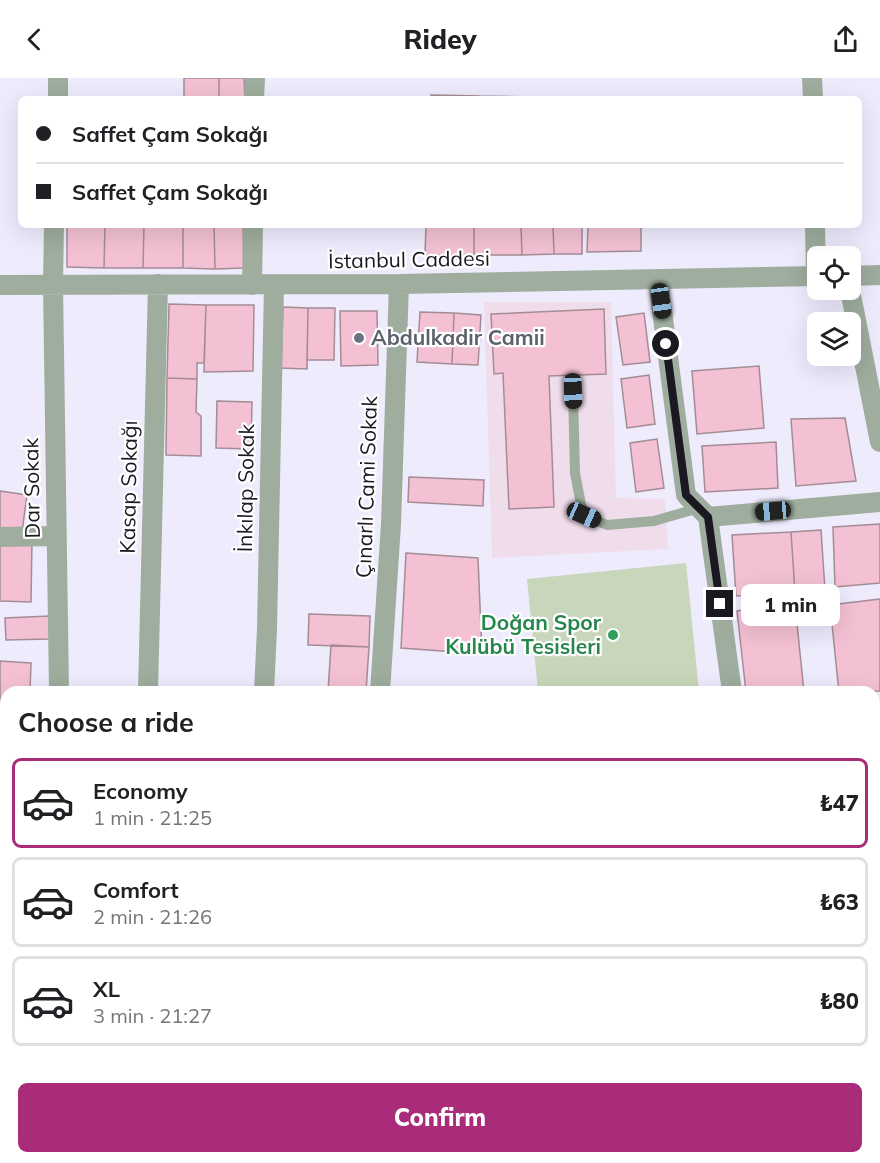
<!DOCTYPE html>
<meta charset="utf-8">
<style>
:root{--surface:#fff;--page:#f2f2f2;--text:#202124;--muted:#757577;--line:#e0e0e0;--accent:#aa2b7a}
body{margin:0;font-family:Mulish,sans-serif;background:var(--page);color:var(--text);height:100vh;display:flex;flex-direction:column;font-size:22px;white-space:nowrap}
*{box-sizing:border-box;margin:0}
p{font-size:20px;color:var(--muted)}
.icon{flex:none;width:33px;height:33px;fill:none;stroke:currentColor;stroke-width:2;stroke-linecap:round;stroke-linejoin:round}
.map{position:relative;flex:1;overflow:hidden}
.drawer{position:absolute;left:0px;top:608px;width:880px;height:478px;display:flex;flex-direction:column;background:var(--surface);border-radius:18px 18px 0 0;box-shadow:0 6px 24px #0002}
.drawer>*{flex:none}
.hud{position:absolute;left:18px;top:18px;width:844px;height:132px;border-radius:9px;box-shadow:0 6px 24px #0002;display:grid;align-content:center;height:132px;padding:0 18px;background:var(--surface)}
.controls{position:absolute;left:807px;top:168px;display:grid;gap:12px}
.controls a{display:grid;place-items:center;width:54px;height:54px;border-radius:9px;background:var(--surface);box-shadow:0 6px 24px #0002;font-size:30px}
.end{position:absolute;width:27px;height:27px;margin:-14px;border:8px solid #1a1921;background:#fff;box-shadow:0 0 0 3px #fff}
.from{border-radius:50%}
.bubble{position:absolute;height:42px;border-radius:9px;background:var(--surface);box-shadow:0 6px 24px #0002;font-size:20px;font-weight:800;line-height:42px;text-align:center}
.car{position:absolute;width:18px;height:36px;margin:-18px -9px;border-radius:8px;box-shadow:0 0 4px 2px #0007;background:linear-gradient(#222 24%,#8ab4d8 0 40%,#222 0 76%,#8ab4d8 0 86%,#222 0)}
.hud b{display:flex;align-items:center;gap:21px;height:57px;font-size:22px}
.hud b+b{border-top:2px solid var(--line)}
.hud i{width:15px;height:15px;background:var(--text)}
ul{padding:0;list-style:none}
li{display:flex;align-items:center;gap:18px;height:90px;margin:0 12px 9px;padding:0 6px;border:3px solid var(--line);border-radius:9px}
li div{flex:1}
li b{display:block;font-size:22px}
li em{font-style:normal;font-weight:800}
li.on{border-color:var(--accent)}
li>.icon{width:54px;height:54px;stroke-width:1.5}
h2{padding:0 18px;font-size:27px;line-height:72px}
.action{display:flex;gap:12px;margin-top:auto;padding:12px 18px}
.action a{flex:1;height:69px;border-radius:9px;background:var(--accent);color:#fff;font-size:24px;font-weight:800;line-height:69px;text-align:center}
header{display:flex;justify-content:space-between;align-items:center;height:78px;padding:0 18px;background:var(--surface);font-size:27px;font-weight:800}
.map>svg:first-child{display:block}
.education{fill:#f0ddec}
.green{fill:#c8d7bb}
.building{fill:#f3c1d3;stroke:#a48c94;stroke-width:1.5}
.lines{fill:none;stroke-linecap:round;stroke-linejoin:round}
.lane{stroke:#9ead9e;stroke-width:10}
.street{stroke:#9ead9e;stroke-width:20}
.primary{stroke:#5c775c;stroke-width:32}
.route{stroke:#1a1921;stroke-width:8}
.worship-dot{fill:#6b7280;stroke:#fff;stroke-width:2}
.leisure-dot{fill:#2e9e5b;stroke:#fff;stroke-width:2}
.labels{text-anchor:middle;stroke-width:4.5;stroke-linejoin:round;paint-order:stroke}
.street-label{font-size:21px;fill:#1a1921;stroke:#fff}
.worship-label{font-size:21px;font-weight:bold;fill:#5b616d;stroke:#fff;text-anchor:start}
.leisure-label{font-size:21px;font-weight:bold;fill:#27864d;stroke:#fff;text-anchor:end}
</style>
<header><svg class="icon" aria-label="back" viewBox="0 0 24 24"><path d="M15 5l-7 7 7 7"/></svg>Ridey<svg class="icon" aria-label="share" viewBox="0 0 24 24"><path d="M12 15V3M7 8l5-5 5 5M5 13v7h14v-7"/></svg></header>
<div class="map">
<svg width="880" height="1085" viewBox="0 0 880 1085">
<rect width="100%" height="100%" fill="#eeebfd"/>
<path class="education" d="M484,224H611L616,420L665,421L668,471L492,480Z"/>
<path class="green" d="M686,485L699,613H538L527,501Z"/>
<path class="building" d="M184,0H219V21H184Z
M219,0H244L245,21H219Z
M431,17L479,18V21H431Z
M479,18L530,19V21H479Z
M67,147H105L104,190L67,189Z
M105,147H144L143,190H104Z
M144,147H183V190H143Z
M183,147H214L215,191L183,190Z
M214,147H243L244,190L215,191Z
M426,147H474V177H425Z
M474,147H521L522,177H474Z
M521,147H553L554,176L522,177Z
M553,147H582V176H554Z
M588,147H641V173L587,174Z
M169,226L206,227L204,285H197V301L167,300Z
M206,227H254L253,293L204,294Z
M283,229L308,230L307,291L281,290Z
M308,230H335L334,282H307Z
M604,231L606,296L549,298L554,429L509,431L503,295L494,296L491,236Z
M340,233H377L378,287L341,288Z
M420,234L454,235L452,286L417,284Z
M454,235L481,237L478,287L452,286Z
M644,235L650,284L623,287L616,239Z
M759,288L764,350L697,356L692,293Z
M649,297L655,346L627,350L621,301Z
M167,300L197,301L196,334L201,338V378L166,377Z
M217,323L252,324L251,371L216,370Z
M845,340L856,403L796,408L791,341Z
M657,361L664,410L636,414L630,365Z
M776,364L778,410L705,414L702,368Z
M409,399L484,402L483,428L408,424Z
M0,413L27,417L22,454L0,451Z
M880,446V505L835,509L833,449Z
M821,452L825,512L795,514L791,454Z
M791,454L795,514L736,518L732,457Z
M0,463H32L31,524L0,523Z
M406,475L478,480L482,576L401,570Z
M880,521V613L839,614L830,527Z
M795,526L804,614H746L737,533Z
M309,536L370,538L369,569L308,567Z
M49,538L50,561L6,562L5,540Z
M331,567L369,569L366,614H328Z
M0,583L31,585L30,614H6V641H0Z
M874,626H880V709L874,710Z
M874,723H880V790L874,791Z"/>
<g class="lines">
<path class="lane" d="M573,313L575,395L583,437L607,447L654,443L699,430"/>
<path class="street" d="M812,0L813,21
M58,21V0
M254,21L255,0
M54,147L53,206L59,614
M815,147L816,198
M850,198L880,197
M658,202L686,417L708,439L732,614
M0,207L399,206L818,198
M252,207L253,147
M850,212L880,364
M708,439L880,424
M0,459L57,458
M148,614L158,206
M264,614L267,551L274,207
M380,614L391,446L399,206
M874,808H880
M874,970L880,951
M0,1063H6
M48,1085V1080
M105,1085V1080
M236,1085L237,1080
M339,1085L340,1080
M468,1085L469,1080
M530,1085L532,1080
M683,1085L684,1080
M842,1085L843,1080"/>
<path class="primary" d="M0,697H6
M0,722L6,723
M874,910H880
M874,939L880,940"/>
</g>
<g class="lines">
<path class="route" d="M666,266L686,417L708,439L720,526"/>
</g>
<circle class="worship-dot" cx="359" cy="260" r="6"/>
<circle class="leisure-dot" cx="613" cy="557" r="6"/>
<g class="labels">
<g class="street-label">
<text transform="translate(409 182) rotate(-1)" y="7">İstanbul Caddesi</text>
<text transform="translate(129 409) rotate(-89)" y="7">Kasap Sokağı</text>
<text transform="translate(367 409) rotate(-88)" y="7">Çınarlı Cami Sokak</text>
<text transform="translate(32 410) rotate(-91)" y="7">Dar Sokak</text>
<text transform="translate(246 410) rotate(-89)" y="7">İnkılap Sokak</text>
</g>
<g class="worship-label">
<text x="371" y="267">Abdulkadir Camii</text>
</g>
<g class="leisure-label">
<text x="601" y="552">Doğan Spor<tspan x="601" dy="24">Kulübü Tesisleri</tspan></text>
</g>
</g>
</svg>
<div class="controls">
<a><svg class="icon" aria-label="locate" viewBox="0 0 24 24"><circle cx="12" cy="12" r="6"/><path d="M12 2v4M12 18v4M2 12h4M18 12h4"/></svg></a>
<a><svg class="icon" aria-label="layers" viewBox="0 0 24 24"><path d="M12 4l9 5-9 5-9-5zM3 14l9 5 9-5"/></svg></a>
</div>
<i class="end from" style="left:666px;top:266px"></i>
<i class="end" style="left:720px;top:526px"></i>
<div class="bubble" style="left:741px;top:506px;width:99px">1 min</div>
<i class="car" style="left:661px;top:223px;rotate:172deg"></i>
<i class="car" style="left:573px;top:313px;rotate:178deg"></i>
<i class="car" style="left:773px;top:433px;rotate:265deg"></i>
<i class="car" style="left:584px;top:437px;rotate:114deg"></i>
<div class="hud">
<b><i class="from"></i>Saffet Çam Sokağı</b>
<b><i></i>Saffet Çam Sokağı</b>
</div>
<section class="drawer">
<h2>Choose a ride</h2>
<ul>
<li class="on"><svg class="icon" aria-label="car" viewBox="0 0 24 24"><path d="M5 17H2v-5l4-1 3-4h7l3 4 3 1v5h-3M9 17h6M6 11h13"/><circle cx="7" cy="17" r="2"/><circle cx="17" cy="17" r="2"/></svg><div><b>Economy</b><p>1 min · 21:25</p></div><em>₺47</em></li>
<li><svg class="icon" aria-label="car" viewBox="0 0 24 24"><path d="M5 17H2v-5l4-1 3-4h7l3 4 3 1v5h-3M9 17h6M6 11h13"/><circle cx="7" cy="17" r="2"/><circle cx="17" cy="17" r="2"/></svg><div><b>Comfort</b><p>2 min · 21:26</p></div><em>₺63</em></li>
<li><svg class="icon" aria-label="car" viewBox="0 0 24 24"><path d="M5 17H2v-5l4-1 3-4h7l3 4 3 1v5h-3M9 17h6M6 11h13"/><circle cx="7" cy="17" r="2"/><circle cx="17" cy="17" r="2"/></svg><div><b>XL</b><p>3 min · 21:27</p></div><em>₺80</em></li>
</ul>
<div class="action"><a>Confirm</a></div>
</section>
</div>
